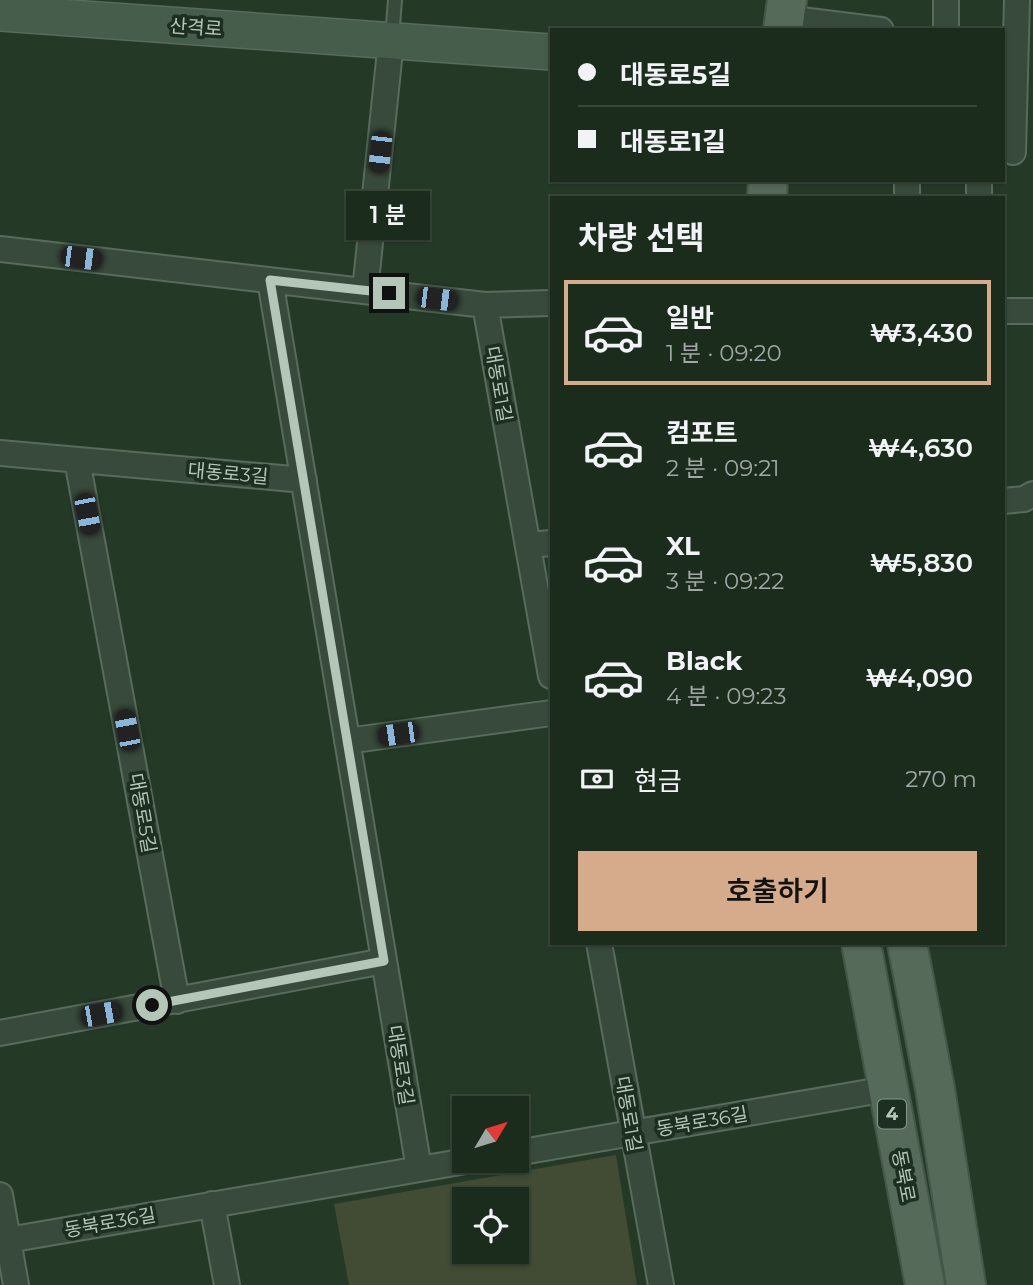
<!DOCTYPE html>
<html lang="ko">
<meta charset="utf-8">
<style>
:root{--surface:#1b2c1d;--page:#28382a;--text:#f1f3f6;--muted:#a0a7a4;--line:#39483b;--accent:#d6ab8b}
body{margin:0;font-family:Montserrat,"Noto Sans KR",sans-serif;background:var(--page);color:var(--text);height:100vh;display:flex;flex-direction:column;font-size:26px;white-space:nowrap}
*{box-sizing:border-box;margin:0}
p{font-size:23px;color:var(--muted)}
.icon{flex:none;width:38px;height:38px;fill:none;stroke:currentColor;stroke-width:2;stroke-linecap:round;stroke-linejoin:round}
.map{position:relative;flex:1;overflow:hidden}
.side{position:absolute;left:550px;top:196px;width:455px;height:749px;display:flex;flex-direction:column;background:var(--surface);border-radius:0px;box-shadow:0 2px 5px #0004,0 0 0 2px var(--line)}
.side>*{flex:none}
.top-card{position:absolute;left:550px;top:28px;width:455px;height:154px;border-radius:0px;box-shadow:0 2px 5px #0004,0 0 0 2px var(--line);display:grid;align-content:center;height:154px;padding:0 28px;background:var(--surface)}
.needle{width:46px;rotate:52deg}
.buttons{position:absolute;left:452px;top:1096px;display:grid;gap:14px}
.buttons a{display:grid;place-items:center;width:77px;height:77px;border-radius:0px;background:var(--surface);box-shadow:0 2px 5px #0004,0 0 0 2px var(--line);font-size:35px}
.end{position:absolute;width:32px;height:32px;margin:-16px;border:9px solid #b3c6b7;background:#111;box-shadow:0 0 0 4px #111}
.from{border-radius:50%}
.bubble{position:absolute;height:49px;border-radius:0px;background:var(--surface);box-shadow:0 2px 5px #0004,0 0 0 2px var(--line);font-size:23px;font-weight:600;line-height:49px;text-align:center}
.car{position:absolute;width:21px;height:42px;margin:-21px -10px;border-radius:9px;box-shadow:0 0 5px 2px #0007;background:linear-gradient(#222 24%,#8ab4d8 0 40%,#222 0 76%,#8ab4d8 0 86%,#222 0)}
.top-card b{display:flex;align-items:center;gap:24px;height:66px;font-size:26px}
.top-card b+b{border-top:2px solid var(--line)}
.top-card i{width:18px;height:18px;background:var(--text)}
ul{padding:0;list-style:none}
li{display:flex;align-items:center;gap:21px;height:105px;margin:0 14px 10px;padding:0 14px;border:4px solid transparent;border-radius:0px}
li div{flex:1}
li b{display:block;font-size:26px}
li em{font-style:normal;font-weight:600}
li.on{border-color:var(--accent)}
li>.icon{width:63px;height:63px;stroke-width:1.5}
h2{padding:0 28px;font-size:32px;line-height:84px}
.pay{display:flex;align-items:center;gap:18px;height:77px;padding:0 28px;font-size:26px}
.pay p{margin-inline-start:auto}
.action{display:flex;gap:14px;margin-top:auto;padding:14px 28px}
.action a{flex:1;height:80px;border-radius:0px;background:var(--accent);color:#111;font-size:28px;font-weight:600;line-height:80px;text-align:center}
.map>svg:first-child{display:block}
.green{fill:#424b34;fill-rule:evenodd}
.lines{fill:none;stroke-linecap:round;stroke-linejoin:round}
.lane-casing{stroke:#586b5c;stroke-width:16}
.street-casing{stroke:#586b5c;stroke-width:28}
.secondary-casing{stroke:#586b5c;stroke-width:38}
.primary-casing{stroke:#445647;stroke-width:42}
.lane{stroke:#384a3b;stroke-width:12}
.street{stroke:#384a3b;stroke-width:24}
.secondary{stroke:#465d4b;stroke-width:35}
.primary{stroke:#566a59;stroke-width:38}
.route{stroke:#b3c6b7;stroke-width:9}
.labels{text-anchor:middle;stroke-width:7;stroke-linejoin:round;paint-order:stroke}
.shield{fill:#1d2f20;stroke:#86998a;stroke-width:2}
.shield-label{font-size:18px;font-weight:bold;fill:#b3c6b7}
.street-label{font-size:19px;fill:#b3c6b7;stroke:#1d2f20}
</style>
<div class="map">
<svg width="1033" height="1285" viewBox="0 0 1033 1285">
<rect width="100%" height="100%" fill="#243a27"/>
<path class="green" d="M616,1155L637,1285H349L334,1204ZM464,1199H516V1251H464Z"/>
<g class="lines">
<defs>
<path id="lane" d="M392,38L395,0"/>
<path id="street" d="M946,0V30
M785,18L881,30
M1013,152L1017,0
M907,198V180
M979,198V180
M0,249L485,305L551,303
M270,280L419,1169
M365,291L391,41
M485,305L551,676
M1003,311H1033
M0,453L304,480
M77,460L177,1001
M1003,501L1024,499L1033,494
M528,545L551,543
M347,741L551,713
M599,943L661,1285
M0,1033L384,961
M516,1153L887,1089
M0,1195L16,1285
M212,1204L227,1285
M8,1240L472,1160"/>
<path id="secondary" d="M0,13L551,52"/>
<path id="primary" d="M783,30L787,0
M767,198L768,180
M861,943L925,1285
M907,943L935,1089L966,1285"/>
</defs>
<use href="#lane" class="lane-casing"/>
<use href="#street" class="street-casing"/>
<use href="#secondary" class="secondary-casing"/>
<use href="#primary" class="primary-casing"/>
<use href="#lane" class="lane"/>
<use href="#street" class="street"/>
<use href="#secondary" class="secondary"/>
<use href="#primary" class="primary"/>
</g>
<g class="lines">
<path class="route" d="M152,1005L384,961L270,280L389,293"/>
</g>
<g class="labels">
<rect class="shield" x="878" y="1099.5" width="28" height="29" rx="5"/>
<g class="shield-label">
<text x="892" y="1120">4</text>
</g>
<g class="street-label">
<text transform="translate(196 27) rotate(4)" y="7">산격로</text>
<text transform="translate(499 384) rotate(80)" y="7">대동로1길</text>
<text transform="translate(228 473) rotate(5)" y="7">대동로3길</text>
<text transform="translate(143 813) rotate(80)" y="7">대동로5길</text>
<text transform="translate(401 1065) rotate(81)" y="7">대동로3길</text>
<text transform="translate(629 1114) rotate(80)" y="7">대동로1길</text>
<text transform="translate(702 1121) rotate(-10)" y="7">동북로36길</text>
<text transform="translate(904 1176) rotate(79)" y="7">동북로</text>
<text transform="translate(110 1222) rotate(-10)" y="7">동북로36길</text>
</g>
</g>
</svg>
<div class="buttons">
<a><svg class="needle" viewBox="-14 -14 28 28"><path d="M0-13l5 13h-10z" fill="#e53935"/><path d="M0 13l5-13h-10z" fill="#a0a7a4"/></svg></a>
<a><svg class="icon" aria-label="locate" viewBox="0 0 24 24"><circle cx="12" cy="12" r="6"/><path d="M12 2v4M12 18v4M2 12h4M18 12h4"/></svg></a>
</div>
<i class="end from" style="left:152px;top:1005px"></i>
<i class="end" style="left:389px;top:293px"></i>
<div class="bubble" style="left:346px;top:191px;width:84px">1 분</div>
<i class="car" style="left:380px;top:152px;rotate:186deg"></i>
<i class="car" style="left:81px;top:258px;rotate:97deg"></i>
<i class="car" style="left:437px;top:299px;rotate:97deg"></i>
<i class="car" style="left:87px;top:514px;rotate:169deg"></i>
<i class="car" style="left:127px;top:730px;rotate:349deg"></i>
<i class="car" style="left:398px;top:734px;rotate:262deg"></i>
<i class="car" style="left:101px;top:1014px;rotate:80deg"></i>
<div class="top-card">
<b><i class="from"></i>대동로5길</b>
<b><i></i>대동로1길</b>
</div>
<section class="side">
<h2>차량 선택</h2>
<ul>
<li class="on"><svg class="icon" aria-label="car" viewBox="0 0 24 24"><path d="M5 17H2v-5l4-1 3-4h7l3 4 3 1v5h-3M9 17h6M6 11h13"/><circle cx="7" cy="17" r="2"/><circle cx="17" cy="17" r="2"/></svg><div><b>일반</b><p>1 분 · 09:20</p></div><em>₩3,430</em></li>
<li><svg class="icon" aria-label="car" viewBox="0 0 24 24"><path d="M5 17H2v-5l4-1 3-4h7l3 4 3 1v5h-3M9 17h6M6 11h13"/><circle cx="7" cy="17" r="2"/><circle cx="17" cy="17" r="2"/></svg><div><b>컴포트</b><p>2 분 · 09:21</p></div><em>₩4,630</em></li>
<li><svg class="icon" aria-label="car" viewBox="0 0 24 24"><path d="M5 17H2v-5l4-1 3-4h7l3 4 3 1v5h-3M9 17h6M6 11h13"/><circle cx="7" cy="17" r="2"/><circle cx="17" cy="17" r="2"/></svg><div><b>XL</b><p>3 분 · 09:22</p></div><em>₩5,830</em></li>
<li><svg class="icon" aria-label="car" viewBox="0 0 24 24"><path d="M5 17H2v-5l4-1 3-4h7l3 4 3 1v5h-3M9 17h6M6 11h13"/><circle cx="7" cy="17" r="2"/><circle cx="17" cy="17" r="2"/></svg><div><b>Black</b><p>4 분 · 09:23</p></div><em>₩4,090</em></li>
</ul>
<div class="pay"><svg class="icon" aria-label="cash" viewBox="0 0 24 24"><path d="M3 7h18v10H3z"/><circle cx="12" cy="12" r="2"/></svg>현금<p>270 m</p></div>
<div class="action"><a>호출하기</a></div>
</section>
</div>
